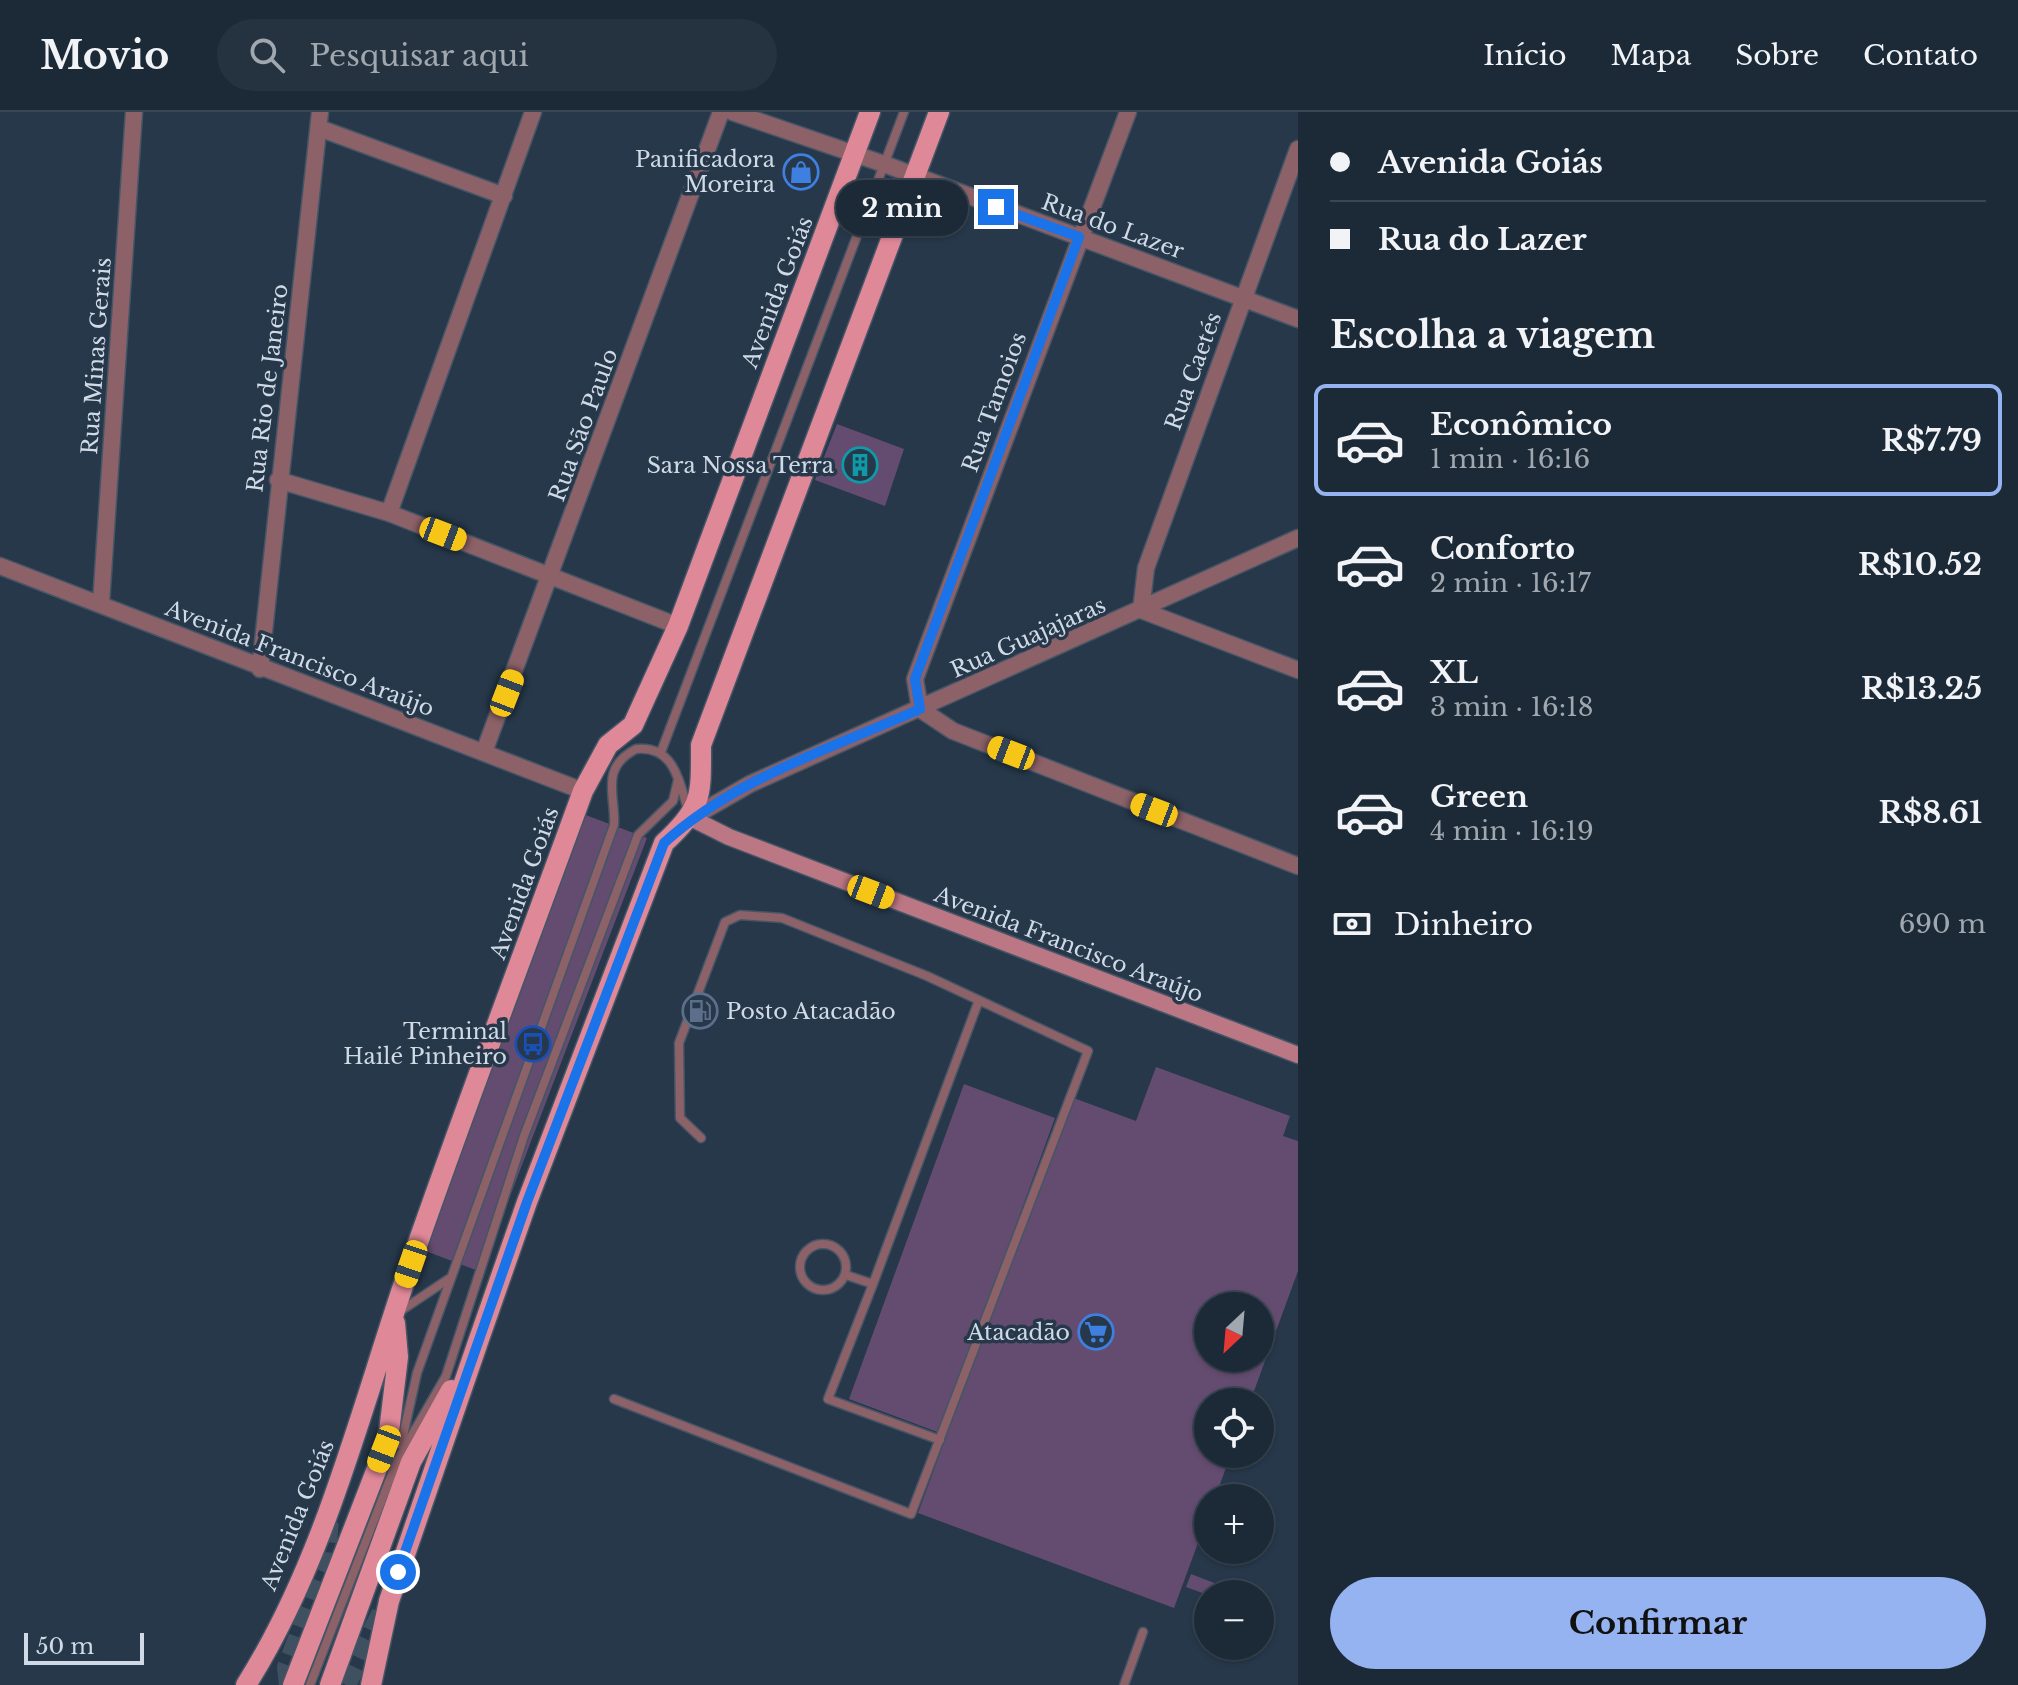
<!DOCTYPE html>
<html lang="pt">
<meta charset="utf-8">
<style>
:root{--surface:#1c2a38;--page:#253240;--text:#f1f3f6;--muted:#a0a7ae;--line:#3a4653;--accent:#95b2f1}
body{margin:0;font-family:"Libre Baskerville",serif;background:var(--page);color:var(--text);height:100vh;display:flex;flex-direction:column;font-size:30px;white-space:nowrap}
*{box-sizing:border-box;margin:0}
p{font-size:26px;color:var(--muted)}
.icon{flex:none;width:44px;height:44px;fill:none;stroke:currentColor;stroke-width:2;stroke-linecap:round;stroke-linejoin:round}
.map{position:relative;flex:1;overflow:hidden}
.drawer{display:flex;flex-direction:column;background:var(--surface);width:720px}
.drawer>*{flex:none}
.banner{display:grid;align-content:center;height:176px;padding:0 32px;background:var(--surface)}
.needle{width:52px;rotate:206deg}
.tools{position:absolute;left:1194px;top:1180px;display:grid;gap:16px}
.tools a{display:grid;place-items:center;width:80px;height:80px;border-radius:50%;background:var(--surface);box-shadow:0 2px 6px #0004,0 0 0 2px var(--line);font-size:40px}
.scale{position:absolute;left:24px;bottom:20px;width:120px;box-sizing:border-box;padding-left:8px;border:4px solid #cfdae6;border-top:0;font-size:22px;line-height:28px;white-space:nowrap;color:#cfdae6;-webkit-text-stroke:6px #26384a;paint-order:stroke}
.end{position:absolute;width:36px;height:36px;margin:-18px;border:10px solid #1a73e8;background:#fff;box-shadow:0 0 0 4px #fff}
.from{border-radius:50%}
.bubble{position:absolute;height:56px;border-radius:28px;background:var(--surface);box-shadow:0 2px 6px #0004,0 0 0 2px var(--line);font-size:26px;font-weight:800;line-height:56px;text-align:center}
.car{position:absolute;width:24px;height:48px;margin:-24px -12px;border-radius:10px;box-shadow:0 0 6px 2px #0007;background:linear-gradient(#f5c518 24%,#345 0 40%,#f5c518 0 76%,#345 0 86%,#f5c518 0)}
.banner b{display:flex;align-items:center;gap:28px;height:76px;font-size:30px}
.banner b+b{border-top:2px solid var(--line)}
.banner i{width:20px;height:20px;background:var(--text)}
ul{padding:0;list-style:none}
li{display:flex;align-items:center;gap:24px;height:112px;margin:0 16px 12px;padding:0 16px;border:4px solid transparent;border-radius:12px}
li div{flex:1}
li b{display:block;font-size:30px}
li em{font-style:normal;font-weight:800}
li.selected{border-color:var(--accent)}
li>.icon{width:72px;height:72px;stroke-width:1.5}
h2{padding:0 32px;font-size:36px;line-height:96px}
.pay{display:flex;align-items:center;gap:20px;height:88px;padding:0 32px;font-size:30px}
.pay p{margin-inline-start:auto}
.primary-button{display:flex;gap:16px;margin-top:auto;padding:16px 32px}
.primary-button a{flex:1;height:92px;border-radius:48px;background:var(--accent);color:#111;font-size:32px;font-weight:800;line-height:92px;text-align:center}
header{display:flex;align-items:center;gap:48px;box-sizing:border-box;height:112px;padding:0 40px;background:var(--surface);border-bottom:2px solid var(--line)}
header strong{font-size:38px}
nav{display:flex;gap:44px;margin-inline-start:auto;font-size:28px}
.search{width:560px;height:72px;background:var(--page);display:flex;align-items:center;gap:20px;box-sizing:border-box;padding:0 28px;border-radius:44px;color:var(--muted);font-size:30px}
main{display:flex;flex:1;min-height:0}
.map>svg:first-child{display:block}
.building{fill:#644c71;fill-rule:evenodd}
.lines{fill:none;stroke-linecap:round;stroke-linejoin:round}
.primary-tunnel{stroke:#3f5061;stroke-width:20;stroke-dasharray:20 10;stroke-linecap:butt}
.lane-casing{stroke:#456;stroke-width:11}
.street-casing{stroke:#456;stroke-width:19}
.secondary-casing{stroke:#456;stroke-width:19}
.primary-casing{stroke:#456;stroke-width:23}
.lane{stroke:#8c6168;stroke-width:8}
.street{stroke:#8c6168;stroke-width:16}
.secondary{stroke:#bb7783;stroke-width:16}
.primary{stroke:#df8898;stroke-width:20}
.route{stroke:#1a73e8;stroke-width:10}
.labels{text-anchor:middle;stroke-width:7;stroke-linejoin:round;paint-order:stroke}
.poi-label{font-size:22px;fill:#cfdae6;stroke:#26384a;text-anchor:end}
.street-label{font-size:22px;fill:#cfdae6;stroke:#26384a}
</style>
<header>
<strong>Movio</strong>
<div class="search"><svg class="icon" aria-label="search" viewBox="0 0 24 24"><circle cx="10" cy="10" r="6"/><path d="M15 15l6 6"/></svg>Pesquisar aqui</div>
<nav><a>Início</a><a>Mapa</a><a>Sobre</a><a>Contato</a></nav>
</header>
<main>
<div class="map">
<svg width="1298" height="1573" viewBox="0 0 1298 1573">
<rect width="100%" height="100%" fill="#26384a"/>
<path class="building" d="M837,312L904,337L885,394L815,368Z
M583,702L647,726L481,1160L423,1138Z
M1156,955L1290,1004L1283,1024L1298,1029V1159L1250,1290H1208V1342H1231L1215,1386H1208V1404L1174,1496L918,1401L1071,985L1136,1009ZM1208,1194H1260V1246H1208Z
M964,972L1055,1006L940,1321L849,1287Z
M1191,1462L1243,1482L1208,1483L1186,1475Z"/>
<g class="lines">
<path class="primary-tunnel" d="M289,1573L287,1555L325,1456L329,1406
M346,1573L385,1494"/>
<defs>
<path id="lane" d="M661,640L904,0
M800 1155a23 23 0 1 1 46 0a23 23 0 1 1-46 0Z
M846,1163L873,1172L828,1287L940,1328
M873,1172L979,888
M402,1198L450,1166
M614,1287L911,1402L1088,939L927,864L782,806L740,803L725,810L679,931L680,1006L701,1026
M401,1333L417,1261L614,713C616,684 599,656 636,637C674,633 679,669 688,698
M310,1573L397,1349L446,1264L524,1024L638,723L673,689L678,668
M1124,1573L1143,1520"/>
<path id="street" d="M732,0L884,52L1298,207
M319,16L504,84
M1298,37L1146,456L1141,498L1298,558
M278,368L389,401L678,514
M389,401L533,0
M0,454L583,679
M101,491L134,0
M260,557L320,0
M920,597L915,567L1128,0
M920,597L953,619L1298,754
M484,640L721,0
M691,706L750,672L1298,426"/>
<path id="secondary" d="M691,706L729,725L1298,943"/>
<path id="primary" d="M246,1573C322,1453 358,1308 403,1174C460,1008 523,844 583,679L608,633L633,613L678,514L870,0
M293,1573L388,1328L398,1245L395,1211
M330,1573L411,1350L451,1278
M371,1573L389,1489L478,1230L527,1090L664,731C703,695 701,684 701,633L939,0"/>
</defs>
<use href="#lane" class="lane-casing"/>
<use href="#street" class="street-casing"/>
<use href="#secondary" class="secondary-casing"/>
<use href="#primary" class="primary-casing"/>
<use href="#lane" class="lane"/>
<use href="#street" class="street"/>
<use href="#secondary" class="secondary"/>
<use href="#primary" class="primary"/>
</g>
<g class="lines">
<path class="route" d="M398,1460L527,1090L664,731C735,666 833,636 920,597L915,567L1079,125L996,95"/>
</g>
<defs>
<symbol id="shop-ring" viewBox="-11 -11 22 22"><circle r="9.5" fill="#26384a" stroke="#3f7fe0" stroke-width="1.5"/><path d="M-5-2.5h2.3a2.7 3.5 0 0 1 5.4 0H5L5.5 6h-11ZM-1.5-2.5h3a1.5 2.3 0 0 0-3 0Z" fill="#3f7fe0"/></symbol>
<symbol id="building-ring" viewBox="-11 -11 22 22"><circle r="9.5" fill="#26384a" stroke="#0f9aa8" stroke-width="1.5"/><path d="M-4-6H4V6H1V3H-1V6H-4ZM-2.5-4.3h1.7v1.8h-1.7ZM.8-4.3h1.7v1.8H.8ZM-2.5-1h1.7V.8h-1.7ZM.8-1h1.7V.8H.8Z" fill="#0f9aa8"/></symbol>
<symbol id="fuel-ring" viewBox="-11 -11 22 22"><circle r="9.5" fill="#26384a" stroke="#5c6f8a" stroke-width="1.5"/><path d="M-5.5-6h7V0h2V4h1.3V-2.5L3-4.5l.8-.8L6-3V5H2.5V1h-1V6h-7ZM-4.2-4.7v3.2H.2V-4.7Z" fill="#5c6f8a"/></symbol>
<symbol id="bus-ring" viewBox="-11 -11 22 22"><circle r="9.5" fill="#26384a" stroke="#1a4fb4" stroke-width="1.5"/><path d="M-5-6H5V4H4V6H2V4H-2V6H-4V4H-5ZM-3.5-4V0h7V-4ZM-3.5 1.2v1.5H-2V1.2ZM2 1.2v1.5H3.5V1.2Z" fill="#1a4fb4"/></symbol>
<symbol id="supermarket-ring" viewBox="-11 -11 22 22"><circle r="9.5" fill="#26384a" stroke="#3f7fe0" stroke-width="1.5"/><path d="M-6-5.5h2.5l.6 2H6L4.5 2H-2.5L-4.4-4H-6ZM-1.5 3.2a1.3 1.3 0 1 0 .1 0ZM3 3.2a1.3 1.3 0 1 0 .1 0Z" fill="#3f7fe0"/></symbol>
</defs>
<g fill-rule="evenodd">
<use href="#shop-ring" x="781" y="40" width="40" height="40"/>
<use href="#building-ring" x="840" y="333" width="40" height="40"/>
<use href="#fuel-ring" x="680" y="879" width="40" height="40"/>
<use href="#bus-ring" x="513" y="912" width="40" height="40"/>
<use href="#supermarket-ring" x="1076" y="1200" width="40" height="40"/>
</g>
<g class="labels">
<g class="poi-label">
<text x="775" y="55">Panificadora<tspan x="775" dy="25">Moreira</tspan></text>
<text x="834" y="361">Sara Nossa Terra</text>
<text x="726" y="907" text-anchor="start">Posto Atacadão</text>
<text x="507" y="927">Terminal<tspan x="507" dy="25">Hailé Pinheiro</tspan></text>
<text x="1070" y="1228">Atacadão</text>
</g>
<g class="street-label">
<text transform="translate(1113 114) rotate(20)" y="8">Rua do Lazer</text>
<text transform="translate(777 180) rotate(-69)" y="8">Avenida Goiás</text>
<text transform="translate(96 244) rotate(-86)" y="8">Rua Minas Gerais</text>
<text transform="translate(1193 259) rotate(-70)" y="8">Rua Caetés</text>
<text transform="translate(267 276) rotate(-83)" y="8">Rua Rio de Janeiro</text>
<text transform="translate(994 290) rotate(-70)" y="8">Rua Tamoios</text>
<text transform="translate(583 313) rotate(-70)" y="8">Rua São Paulo</text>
<text transform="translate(1028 525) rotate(-24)" y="8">Rua Guajajaras</text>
<text transform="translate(300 546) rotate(21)" y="8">Avenida Francisco Araújo</text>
<text transform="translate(524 771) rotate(-70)" y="8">Avenida Goiás</text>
<text transform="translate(1069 832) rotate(21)" y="8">Avenida Francisco Araújo</text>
<text transform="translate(297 1403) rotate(-68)" y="8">Avenida Goiás</text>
</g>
</g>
</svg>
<div class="tools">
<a><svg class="needle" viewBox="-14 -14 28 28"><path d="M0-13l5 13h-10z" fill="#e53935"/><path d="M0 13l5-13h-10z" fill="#a0a7ae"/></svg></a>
<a><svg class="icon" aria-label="locate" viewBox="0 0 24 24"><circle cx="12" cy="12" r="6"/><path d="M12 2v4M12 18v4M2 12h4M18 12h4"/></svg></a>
<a>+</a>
<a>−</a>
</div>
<div class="scale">50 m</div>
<i class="end from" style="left:398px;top:1460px"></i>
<i class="end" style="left:996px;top:95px"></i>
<div class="bubble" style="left:836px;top:68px;width:132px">2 min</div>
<i class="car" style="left:443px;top:422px;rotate:111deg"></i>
<i class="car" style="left:507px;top:581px;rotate:21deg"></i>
<i class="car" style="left:1011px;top:641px;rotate:291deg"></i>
<i class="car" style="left:1154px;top:698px;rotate:291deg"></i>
<i class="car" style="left:871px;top:780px;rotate:111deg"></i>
<i class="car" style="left:411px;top:1152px;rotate:199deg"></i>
<i class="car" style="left:384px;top:1337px;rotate:201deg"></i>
</div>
<section class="drawer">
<div class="banner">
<b><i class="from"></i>Avenida Goiás</b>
<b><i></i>Rua do Lazer</b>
</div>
<h2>Escolha a viagem</h2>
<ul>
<li class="selected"><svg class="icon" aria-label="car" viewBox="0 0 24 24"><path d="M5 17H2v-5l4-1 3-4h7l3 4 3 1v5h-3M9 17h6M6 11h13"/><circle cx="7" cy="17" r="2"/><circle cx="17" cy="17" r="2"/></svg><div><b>Econômico</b><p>1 min · 16:16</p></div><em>R$7.79</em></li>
<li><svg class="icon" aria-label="car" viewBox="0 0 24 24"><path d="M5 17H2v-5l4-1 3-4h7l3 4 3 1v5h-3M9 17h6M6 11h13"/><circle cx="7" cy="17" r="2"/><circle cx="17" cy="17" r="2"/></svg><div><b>Conforto</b><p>2 min · 16:17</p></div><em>R$10.52</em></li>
<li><svg class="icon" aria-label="car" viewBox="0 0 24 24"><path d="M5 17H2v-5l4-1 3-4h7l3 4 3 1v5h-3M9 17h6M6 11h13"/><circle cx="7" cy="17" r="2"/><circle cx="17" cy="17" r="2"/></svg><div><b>XL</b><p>3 min · 16:18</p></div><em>R$13.25</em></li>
<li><svg class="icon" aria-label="car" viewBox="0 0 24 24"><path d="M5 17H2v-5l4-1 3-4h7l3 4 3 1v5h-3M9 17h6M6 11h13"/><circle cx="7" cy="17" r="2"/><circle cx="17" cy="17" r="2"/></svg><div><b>Green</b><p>4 min · 16:19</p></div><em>R$8.61</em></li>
</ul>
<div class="pay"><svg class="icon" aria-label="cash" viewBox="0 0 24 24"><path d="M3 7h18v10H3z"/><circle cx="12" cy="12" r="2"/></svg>Dinheiro<p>690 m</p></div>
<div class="primary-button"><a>Confirmar</a></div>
</section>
</main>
